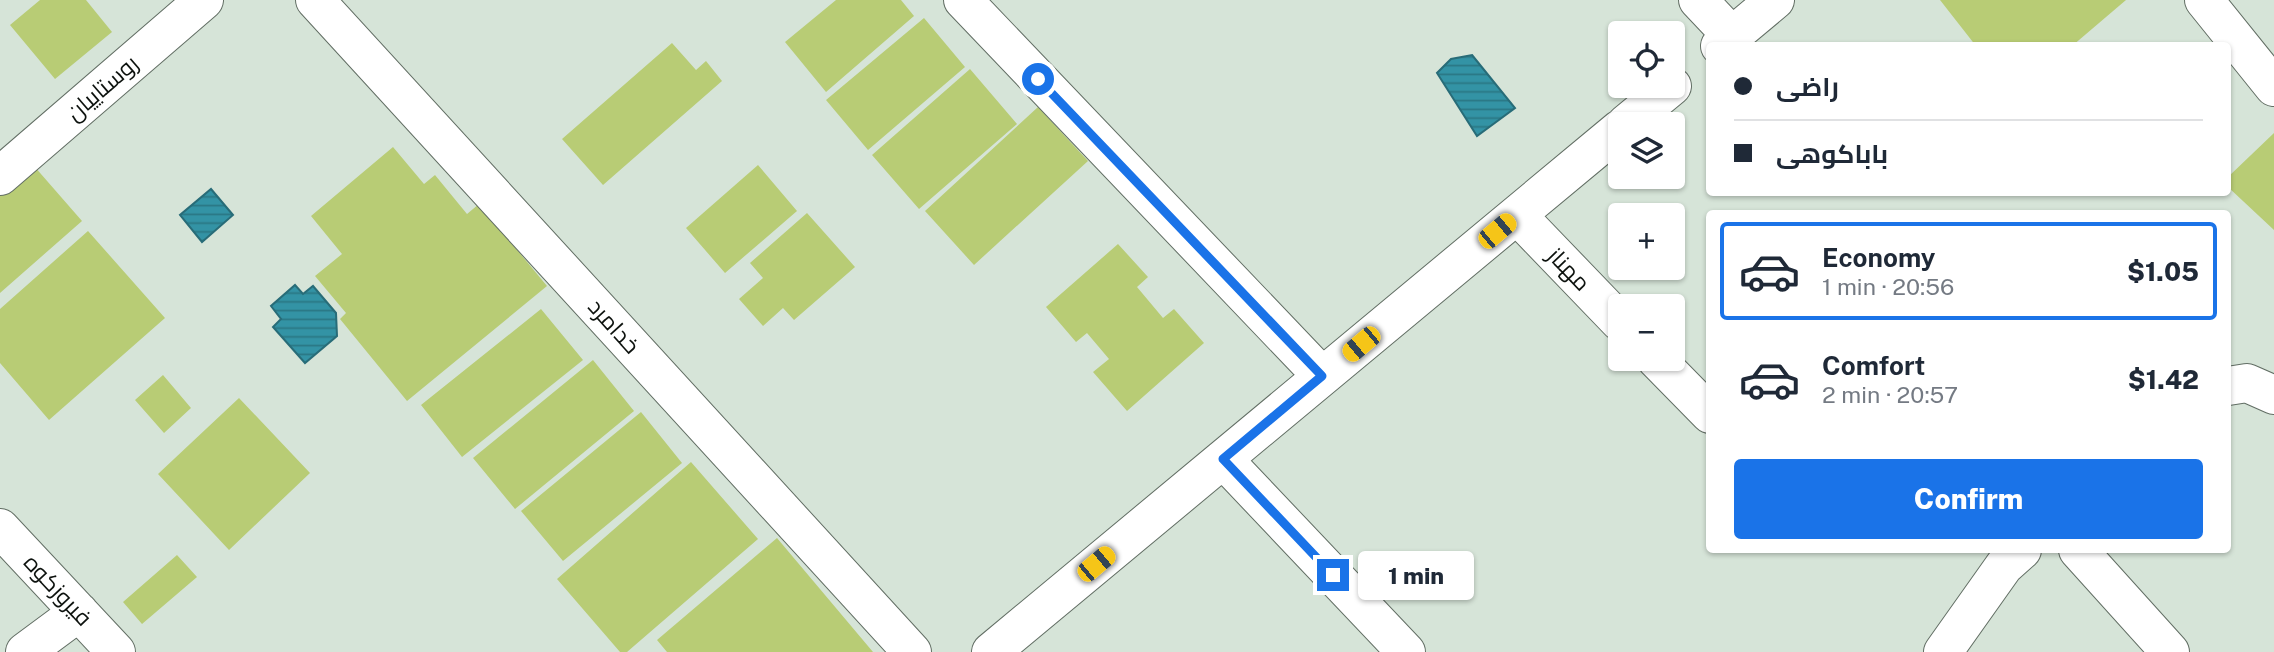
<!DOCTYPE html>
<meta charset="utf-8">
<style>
:root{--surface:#fff;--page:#f2f2f3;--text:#1f2937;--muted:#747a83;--line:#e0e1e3;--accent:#1a73e8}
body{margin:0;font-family:"Public Sans",Cairo,sans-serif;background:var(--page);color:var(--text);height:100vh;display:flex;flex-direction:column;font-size:26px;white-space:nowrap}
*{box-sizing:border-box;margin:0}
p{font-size:23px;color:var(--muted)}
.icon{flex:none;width:38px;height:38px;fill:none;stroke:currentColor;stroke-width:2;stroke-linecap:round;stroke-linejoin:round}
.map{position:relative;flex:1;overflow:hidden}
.panel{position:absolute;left:1706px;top:210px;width:525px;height:343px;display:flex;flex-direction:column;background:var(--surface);border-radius:7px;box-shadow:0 2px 5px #0004}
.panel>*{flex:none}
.hud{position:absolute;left:1706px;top:42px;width:525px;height:154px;border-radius:7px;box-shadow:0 2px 5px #0004;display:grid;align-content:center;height:154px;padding:0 28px;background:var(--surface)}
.buttons{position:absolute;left:1608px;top:21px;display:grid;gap:14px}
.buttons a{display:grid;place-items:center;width:77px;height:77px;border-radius:7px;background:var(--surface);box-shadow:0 2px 5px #0004;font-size:35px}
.end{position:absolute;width:32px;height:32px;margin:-16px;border:9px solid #1a73e8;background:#fff;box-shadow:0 0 0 4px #fff}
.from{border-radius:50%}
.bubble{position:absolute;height:49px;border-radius:7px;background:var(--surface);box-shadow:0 2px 5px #0004;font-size:23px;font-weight:800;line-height:49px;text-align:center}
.car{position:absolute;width:21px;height:42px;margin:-21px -10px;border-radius:9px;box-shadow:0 0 5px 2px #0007;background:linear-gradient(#f5c518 24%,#345 0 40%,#f5c518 0 76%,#345 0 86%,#f5c518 0)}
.hud b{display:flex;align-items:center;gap:24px;height:66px;font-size:26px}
.hud b+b{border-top:2px solid var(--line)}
.hud i{width:18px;height:18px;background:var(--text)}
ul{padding:12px 0 0;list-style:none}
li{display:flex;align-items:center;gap:21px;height:98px;margin:0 14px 10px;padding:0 14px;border:4px solid transparent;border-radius:7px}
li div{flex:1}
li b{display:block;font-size:26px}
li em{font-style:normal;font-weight:800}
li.on{border-color:var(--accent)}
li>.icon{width:63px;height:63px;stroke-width:1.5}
.button{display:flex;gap:14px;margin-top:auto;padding:14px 28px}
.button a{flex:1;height:80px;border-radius:7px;background:var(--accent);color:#fff;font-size:28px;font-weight:800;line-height:80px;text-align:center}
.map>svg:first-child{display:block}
.water{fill:url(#water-rules);stroke:#286c78;stroke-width:2}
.building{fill:#b8cc75}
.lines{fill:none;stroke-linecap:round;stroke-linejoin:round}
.minor-casing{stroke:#626e64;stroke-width:40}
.minor{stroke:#fff;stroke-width:38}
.route{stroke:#1a73e8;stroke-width:9}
.labels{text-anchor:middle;stroke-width:7;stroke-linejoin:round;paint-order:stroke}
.street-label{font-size:23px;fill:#0d120e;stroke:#fff}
</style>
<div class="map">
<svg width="2274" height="652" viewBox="0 0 2274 652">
<defs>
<pattern id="water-rules" width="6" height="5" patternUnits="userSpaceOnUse" patternTransform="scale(1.75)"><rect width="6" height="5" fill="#3393a5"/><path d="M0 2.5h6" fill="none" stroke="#2a7785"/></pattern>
</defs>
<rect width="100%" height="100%" fill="#d6e4d8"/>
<path class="water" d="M1472,55L1515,108L1477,136L1437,73L1451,59Z
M211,189L233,215L202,242L180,215Z
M295,285L303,294L313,286L336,313L337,336L305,363L273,327L281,319L271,306Z"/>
<path class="building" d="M40,0H86L112,32L55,79L10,25Z
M836,0H901L914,16L826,92L785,42Z
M1940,0H2126L2072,46H1976Z
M924,18L965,67L868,150L826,100Z
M672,43L696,70L706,61L722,81L603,185L562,139Z
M970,69L1017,124L919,209L872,155Z
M1038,107L1088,161L974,265L925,211Z
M2274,133V230L2228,187V177Z
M393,147L424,184L435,175L467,214L479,204L547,286L407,401L340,319L346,313L315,276L342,254L311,216Z
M758,165L797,211L725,273L686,228Z
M34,166L82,221L0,293V195Z
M807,213L855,267L794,320L783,308L763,326L739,299L763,278L750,263Z
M88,231L165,318L49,420L0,363V309Z
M1118,244L1148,277L1137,287L1163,318L1174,309L1204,343L1127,411L1093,372L1109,359L1087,333L1076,342L1046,307Z
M541,309L583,360L462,457L421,405Z
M593,360L634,411L515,509L473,458Z
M163,375L191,408L164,433L135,400Z
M239,398L310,473L229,550L158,474Z
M641,412L682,463L563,561L521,511Z
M691,462L758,539L627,652H620L557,579Z
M777,538L873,652H667L657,640Z
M177,555L197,577L142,624L123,602Z"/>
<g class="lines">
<defs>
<path id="minor" d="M315,0L912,652
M963,0L1322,376
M1698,0L1732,36
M2204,0L2274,87
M1720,46L1775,0
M1626,124L1672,86
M0,176L204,0
M1517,215L1620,322
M1656,359L1710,414
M2228,386L2247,383L2274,395
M1223,459L1406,652
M0,528L116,652
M2078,550L2170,652
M25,652L79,612
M991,652L1620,129
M1943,652L2004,566L2022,550"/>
</defs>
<use href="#minor" class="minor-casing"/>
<use href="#minor" class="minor"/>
</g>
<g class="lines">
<path class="route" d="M1038,79L1322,376L1223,459L1333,575"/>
</g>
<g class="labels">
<g class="street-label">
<text transform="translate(102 88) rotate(-41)" y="8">روستاییان</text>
<text transform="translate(1569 269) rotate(46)" y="8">مهناز</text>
<text transform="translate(614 326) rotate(48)" y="8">خدامرد</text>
<text transform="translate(58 590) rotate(47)" y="8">فیروزکوه</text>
</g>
</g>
</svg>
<div class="buttons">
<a><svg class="icon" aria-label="locate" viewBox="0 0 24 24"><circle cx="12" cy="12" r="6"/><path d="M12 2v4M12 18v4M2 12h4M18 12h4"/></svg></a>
<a><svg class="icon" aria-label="layers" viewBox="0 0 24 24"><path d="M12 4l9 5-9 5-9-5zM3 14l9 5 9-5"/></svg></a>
<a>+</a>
<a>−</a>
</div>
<i class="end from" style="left:1038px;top:79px"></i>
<i class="end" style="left:1333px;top:575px"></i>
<div class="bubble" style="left:1358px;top:551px;width:116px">1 min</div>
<i class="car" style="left:1497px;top:231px;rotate:50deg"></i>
<i class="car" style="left:1361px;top:344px;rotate:230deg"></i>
<i class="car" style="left:1096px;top:564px;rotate:50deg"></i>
<div class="hud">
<b><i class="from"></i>راضی</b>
<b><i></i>باباکوهی</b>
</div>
<section class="panel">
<ul>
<li class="on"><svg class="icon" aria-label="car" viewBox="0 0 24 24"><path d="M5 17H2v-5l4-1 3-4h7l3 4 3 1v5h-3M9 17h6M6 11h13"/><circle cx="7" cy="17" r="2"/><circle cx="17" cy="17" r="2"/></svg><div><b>Economy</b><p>1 min · 20:56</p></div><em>$1.05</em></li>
<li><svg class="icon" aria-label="car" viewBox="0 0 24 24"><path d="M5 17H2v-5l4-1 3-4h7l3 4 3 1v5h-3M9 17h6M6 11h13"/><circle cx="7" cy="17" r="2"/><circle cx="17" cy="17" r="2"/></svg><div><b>Comfort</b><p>2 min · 20:57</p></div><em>$1.42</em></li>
</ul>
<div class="button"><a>Confirm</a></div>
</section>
</div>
